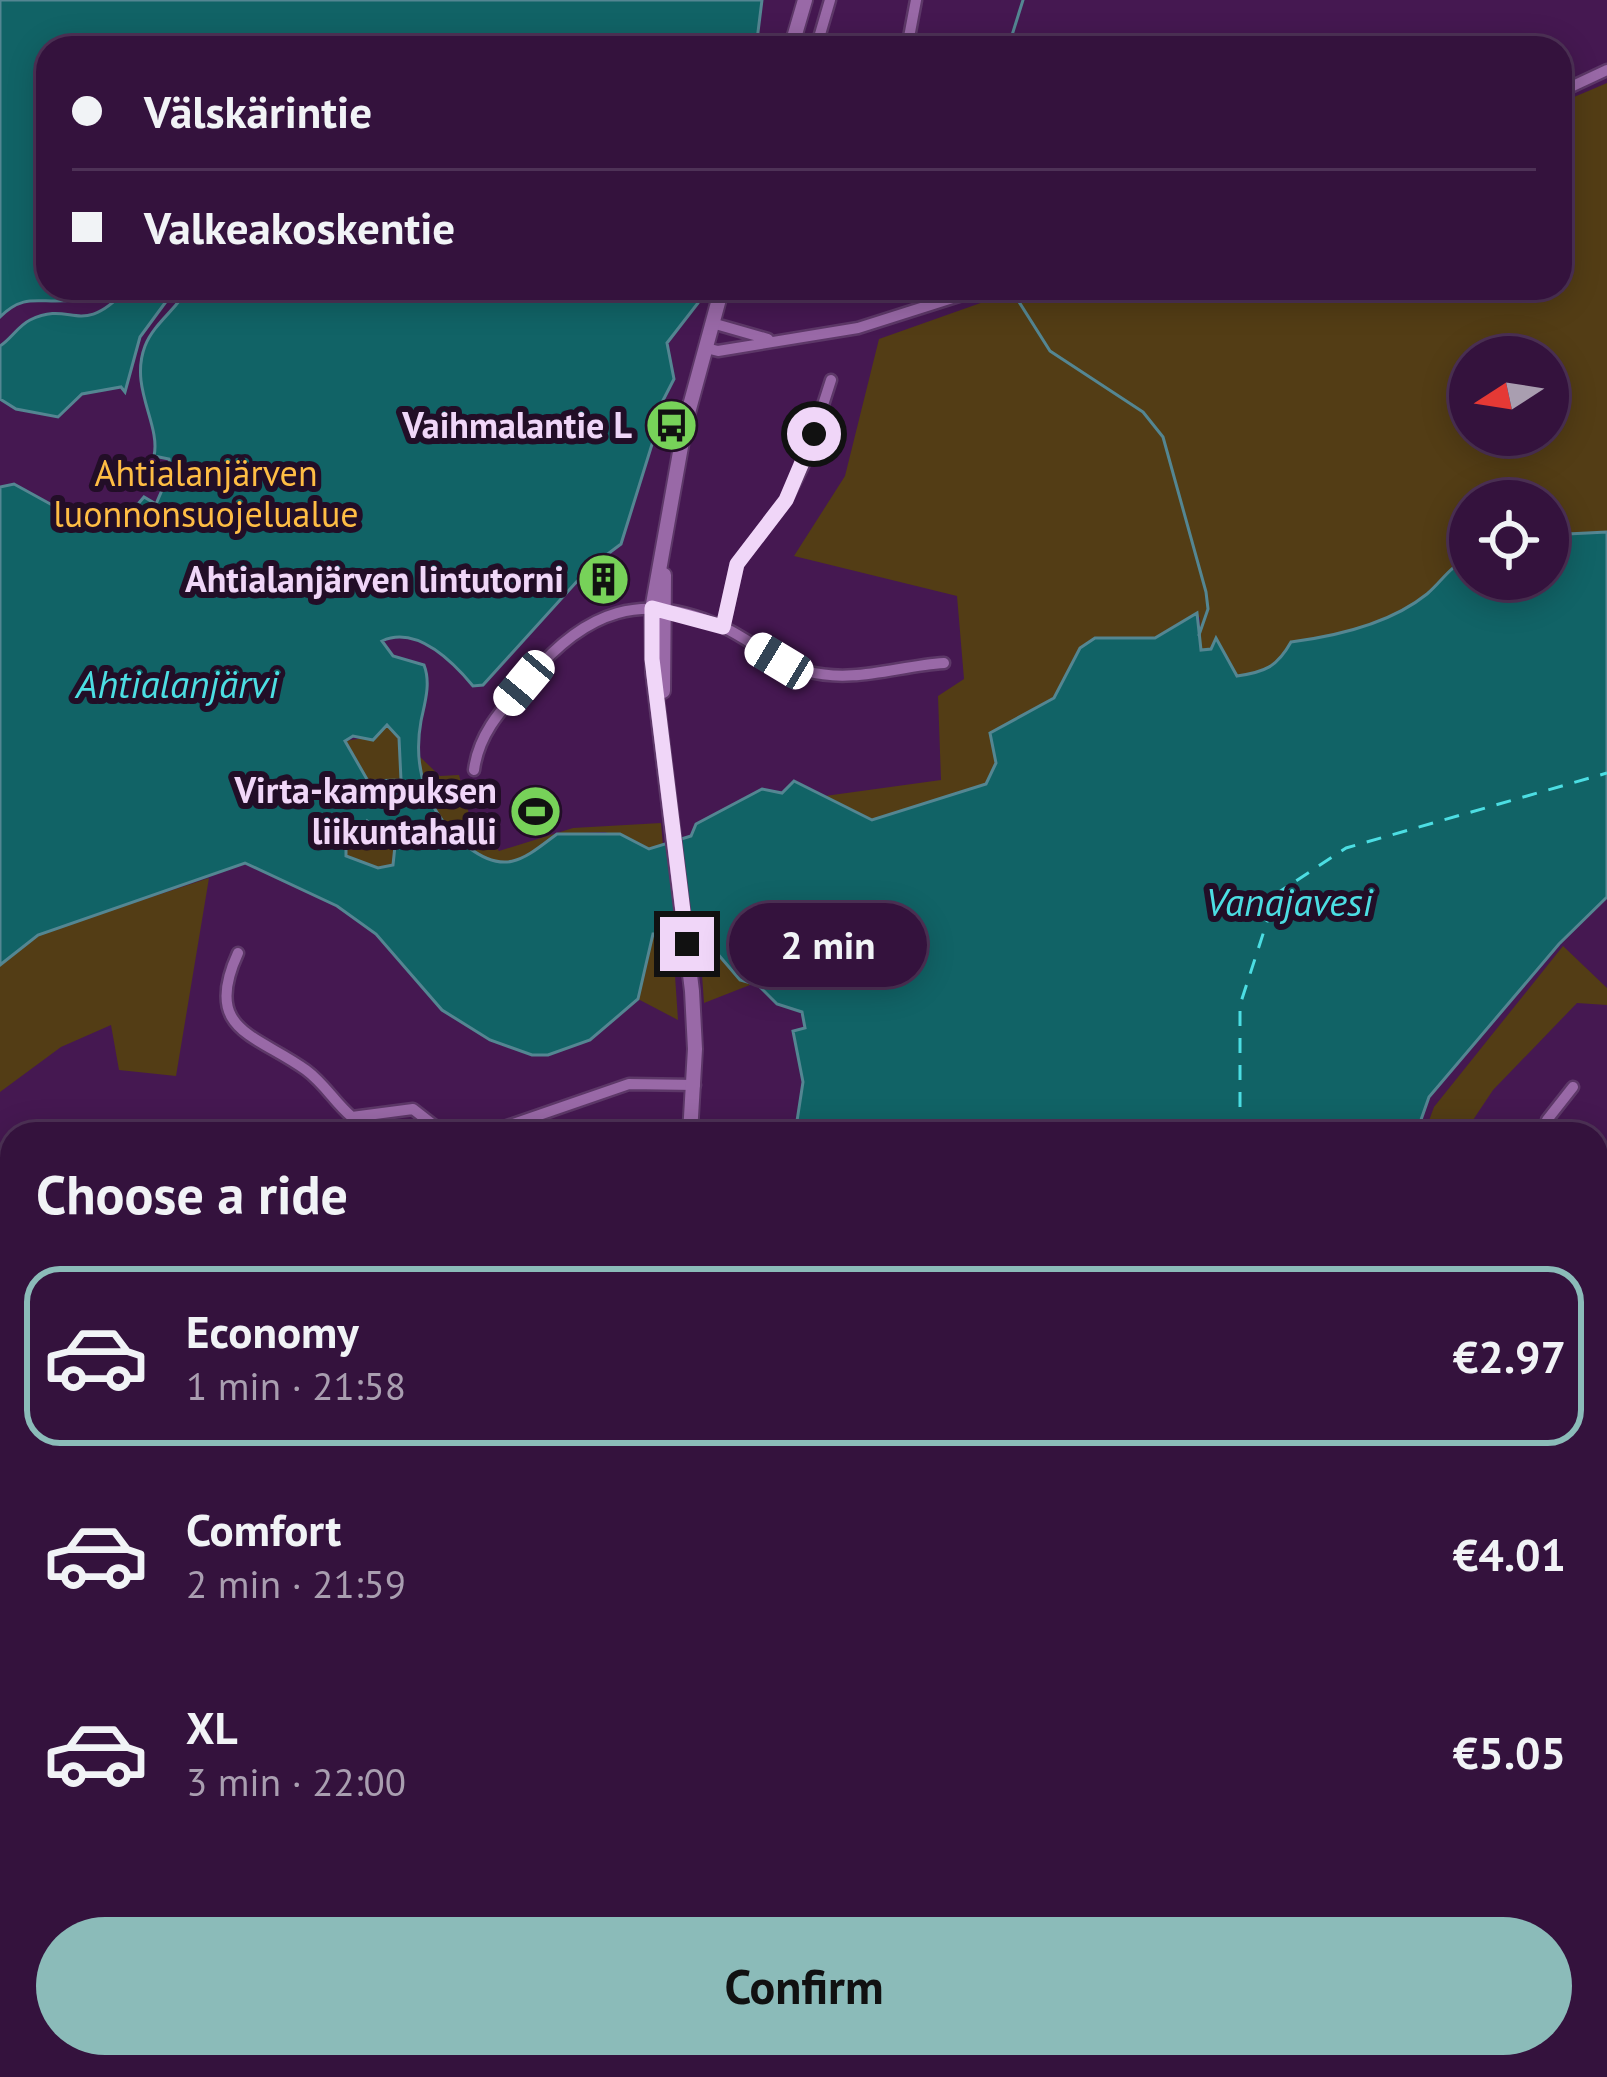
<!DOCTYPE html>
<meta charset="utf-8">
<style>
:root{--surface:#34123d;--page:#3f2048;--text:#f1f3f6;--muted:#a99eb0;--line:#4e3257;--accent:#8bbbb9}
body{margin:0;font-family:"PT Sans",sans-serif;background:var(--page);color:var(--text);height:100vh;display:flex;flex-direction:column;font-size:45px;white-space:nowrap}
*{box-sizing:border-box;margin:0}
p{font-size:39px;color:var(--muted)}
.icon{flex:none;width:66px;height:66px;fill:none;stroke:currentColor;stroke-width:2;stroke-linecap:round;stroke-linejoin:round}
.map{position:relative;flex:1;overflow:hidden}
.panel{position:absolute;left:0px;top:1122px;width:1608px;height:957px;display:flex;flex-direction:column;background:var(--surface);border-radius:36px 36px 0 0;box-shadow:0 6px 30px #0003,0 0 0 3px var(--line)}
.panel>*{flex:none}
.top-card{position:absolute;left:36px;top:36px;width:1536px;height:264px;border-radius:36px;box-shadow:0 6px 30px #0003,0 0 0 3px var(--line);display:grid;align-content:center;height:264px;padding:0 36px;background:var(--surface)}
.needle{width:78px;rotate:258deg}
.fabs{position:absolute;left:1449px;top:336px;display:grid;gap:24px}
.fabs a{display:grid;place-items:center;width:120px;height:120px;border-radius:50%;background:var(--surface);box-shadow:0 6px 30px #0003,0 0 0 3px var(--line);font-size:60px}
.end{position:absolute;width:54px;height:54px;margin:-27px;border:15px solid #f0d6f8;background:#111;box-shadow:0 0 0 6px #111}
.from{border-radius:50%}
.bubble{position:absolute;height:84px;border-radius:42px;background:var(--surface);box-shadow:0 6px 30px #0003,0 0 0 3px var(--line);font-size:39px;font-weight:700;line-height:84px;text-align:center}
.car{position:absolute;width:36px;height:72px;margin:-36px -18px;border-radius:15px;box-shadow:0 0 9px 3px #0007;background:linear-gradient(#fff 24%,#345 0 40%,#fff 0 76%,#345 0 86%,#fff 0)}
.top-card b{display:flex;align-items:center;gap:42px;height:114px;font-size:45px}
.top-card b+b{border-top:3px solid var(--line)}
.top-card i{width:30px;height:30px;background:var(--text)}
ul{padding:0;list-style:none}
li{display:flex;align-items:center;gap:36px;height:180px;margin:0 24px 18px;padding:0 12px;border:6px solid transparent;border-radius:36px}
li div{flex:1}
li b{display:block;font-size:45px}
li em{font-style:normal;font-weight:700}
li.on{border-color:var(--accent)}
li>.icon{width:108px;height:108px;stroke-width:1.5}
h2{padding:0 36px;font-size:54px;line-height:144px}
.action{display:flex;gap:24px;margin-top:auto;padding:24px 36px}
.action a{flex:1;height:138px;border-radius:72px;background:var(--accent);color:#111;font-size:48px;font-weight:700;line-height:138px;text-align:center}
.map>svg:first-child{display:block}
.green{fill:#533d15;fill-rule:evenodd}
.water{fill:#116366;stroke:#548692;stroke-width:3;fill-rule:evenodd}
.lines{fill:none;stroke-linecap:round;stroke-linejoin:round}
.stream{stroke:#548692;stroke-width:3}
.ferry{stroke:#4cdee3;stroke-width:3;stroke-dasharray:15 12;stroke-linecap:butt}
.minor-casing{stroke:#5d3868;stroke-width:15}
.tertiary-casing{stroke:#5d3868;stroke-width:18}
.secondary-casing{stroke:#5d3868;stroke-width:20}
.minor{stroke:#9969a7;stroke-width:10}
.tertiary{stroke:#9969a7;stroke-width:14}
.secondary{stroke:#8b7c8f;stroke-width:15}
.rail{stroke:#9a77a4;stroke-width:3;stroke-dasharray:24 12;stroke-linecap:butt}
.tertiary-bridge-casing{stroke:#5d3868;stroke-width:18;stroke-linecap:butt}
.tertiary-bridge{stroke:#9969a7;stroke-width:14}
.route{stroke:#f0d6f8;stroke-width:15}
.labels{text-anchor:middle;stroke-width:12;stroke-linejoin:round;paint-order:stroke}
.poi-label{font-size:36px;font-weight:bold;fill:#f0d6f8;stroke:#220e27;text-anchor:end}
.park-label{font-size:36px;fill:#ffbd44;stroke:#220e27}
.water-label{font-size:39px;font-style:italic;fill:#4cdee3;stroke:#220e27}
</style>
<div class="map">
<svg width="1607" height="2077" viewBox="0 0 1607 2077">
<rect width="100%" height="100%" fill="#451851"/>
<path class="green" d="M1607,83V532L1548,535V501H1470V557C1449,567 1443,580 1427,594C1390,624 1337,636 1291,642C1277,667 1265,672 1237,676L1216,639L1211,649L1201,650L1200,617L1155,638L1116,637L1080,648L1054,698L990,733L996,763L986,784L872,820L825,796L941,780L938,696L964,679L957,596L794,556L845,476L879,339L1023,288H1560V103ZM1470,357H1548V435H1470Z
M387,725L399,738L401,780L368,781L345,741L377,736Z
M418,755L440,776L459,775L470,818L499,851L573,828L661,823L663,846L649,849L605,832L557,834C542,847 524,863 500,864C459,865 421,789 418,755Z
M348,819C371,825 380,826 395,847L393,865L378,868L345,856L336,829Z
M209,878L176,1076L119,1070L111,1025L61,1047L0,1092V965L37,935Z
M672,931L678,1020L638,999L653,934Z
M699,932L740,980L755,983L704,1003Z
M1563,946L1607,988V1005L1577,1003L1493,1090L1467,1129L1473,1134H1424L1434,1107Z"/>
<path class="water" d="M0,0H762L756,48H48V288H82L73,300C41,305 26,291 0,317Z
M176,288L140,337L125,392L121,387L82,394L58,417L16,409L0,399V346C11,339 18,326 30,320C73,299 79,340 127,289Z
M188,288H697L698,303L667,343L674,379L655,416L654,438L621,544L589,568L483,685L473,686C453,662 417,625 382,641L393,656L424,665C431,683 425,702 421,721C412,770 428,815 468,847C507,877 526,857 557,834H620L649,849L691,836L696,824L762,789L782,793L794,781L872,820L986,784L996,763L990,733L1054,698L1080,648L1095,638H1155L1197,613L1201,650L1211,649L1216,638L1237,676C1265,672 1277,667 1291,642C1337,636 1390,624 1427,594C1443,580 1449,567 1470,557V579H1548V535L1607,532V897L1559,944L1429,1097L1416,1134H795L803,1082L793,1031L805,1028L802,1012L777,1004L758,985L740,980L699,932L653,934L638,999L590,1040L548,1055H532L490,1040L442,1010L376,934L337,906L245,863L38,935L0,965V487L14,484L54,506L63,523L107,507L138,504L144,497L156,504L171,469L169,459L154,456C161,424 129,388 145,346C154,323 178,308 188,288ZM387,725L399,738L401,780L368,781L345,741L353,736L373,740ZM349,819L363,826L367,821L395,846L393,865L378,868L346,856V840L337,829Z"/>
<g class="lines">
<path class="stream" d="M1008,48L1023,0
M1014,294L1050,351L1143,412L1163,437L1206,592L1208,609L1199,635
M1596,1578L1607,1581
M1596,1701L1607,1702"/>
<path class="ferry" d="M1240,1134V1005L1276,894L1346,848L1607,773
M1460,2077L1461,2067"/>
<defs>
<path id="minor" d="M816,48L830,0
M907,48L916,0
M1560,92L1607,70
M712,323L768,339
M706,348L718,351L858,328L984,288
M723,627L737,564L786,500L804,464L831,380
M474,770C479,731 505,706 530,677C585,611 643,589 725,628C752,641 776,663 806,671C853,684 897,666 944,663
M238,953C202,1031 256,1034 306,1070C325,1084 335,1103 352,1117L413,1109L445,1134
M484,1134L629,1084L695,1085
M1551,1134L1547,1120L1573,1087
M1596,1158L1607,1163
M1596,1244L1607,1223
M1596,1364L1607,1381
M1596,1407L1607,1399
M0,1636L12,1655
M0,1682L12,1680
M1607,1769L1600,1775L1607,1803
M1607,1825L1601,1827L1607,1851
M0,1928L12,1923
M1596,1954H1607
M121,2067L122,2077"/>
<path id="tertiary" d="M791,48L805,0
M663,691L664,575
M690,1134L695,1049L692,991L653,672L652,610L685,424L722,288"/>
<path id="secondary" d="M0,1576L12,1574
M0,1625L12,1627
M1596,1666L1607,1667"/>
</defs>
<use href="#minor" class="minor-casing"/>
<use href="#tertiary" class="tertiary-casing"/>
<use href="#secondary" class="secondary-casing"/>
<use href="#minor" class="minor"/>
<use href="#tertiary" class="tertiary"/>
<use href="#secondary" class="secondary"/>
<path class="rail" d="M1596,2045H1607
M818,2075L980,2068
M556,2077L834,2067
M963,2077L1237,2067"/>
<defs>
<path id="tertiary-bridge" d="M578,2067L580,2077"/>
</defs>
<use href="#tertiary-bridge" class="tertiary-bridge-casing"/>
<use href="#tertiary-bridge" class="tertiary-bridge"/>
</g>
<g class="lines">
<path class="route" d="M687,944L652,659V608L723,627L737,564L786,500L814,434"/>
</g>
<defs>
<symbol id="bus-disc" viewBox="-11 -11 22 22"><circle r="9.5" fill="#77d259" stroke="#220e27"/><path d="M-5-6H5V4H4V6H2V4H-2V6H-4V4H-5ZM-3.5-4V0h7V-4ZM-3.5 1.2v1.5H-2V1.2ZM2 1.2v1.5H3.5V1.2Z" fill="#111"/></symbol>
<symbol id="building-disc" viewBox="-11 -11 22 22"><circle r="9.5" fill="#77d259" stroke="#220e27"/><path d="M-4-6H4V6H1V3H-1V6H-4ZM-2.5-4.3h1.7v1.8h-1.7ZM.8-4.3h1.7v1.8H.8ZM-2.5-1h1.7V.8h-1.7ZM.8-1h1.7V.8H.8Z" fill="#111"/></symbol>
<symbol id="stadium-disc" viewBox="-11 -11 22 22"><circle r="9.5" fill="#77d259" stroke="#220e27"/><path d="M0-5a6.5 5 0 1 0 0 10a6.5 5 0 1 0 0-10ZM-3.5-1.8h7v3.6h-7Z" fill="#111"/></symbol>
</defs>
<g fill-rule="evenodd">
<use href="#bus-disc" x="642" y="396" width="59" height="59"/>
<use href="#building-disc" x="574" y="550" width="59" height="59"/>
<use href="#stadium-disc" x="506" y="782" width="59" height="59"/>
</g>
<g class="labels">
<g class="poi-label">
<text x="632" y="438">Vaihmalantie L</text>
<text x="564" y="592">Ahtialanjärven lintutorni</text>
<text x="497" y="803">Virta-kampuksen<tspan x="497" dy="41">liikuntahalli</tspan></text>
</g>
<g class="park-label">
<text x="206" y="486">Ahtialanjärven<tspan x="206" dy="41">luonnonsuojelualue</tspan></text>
</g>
<g class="water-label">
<text x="177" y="698">Ahtialanjärvi</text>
<text x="1289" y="916">Vanajavesi</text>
</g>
</g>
</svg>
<div class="fabs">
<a><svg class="needle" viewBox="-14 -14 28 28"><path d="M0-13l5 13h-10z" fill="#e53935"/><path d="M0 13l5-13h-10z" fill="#a99eb0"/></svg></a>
<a><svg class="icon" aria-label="locate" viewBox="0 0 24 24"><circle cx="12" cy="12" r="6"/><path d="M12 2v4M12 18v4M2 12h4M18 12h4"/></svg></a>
</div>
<i class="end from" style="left:814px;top:434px"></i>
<i class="end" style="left:687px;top:944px"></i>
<div class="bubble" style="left:729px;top:903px;width:198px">2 min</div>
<i class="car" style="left:779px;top:661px;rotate:301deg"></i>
<i class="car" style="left:524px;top:683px;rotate:220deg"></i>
<div class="top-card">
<b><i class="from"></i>Välskärintie</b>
<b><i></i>Valkeakoskentie</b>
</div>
<section class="panel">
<h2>Choose a ride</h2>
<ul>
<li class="on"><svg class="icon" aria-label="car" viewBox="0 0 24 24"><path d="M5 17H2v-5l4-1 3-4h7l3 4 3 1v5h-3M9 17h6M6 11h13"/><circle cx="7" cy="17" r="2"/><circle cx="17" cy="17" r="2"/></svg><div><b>Economy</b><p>1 min · 21:58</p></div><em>€2.97</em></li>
<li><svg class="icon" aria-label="car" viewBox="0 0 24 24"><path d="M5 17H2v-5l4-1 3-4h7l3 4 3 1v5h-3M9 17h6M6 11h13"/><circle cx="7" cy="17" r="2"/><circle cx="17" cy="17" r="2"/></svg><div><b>Comfort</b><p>2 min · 21:59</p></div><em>€4.01</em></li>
<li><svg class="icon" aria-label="car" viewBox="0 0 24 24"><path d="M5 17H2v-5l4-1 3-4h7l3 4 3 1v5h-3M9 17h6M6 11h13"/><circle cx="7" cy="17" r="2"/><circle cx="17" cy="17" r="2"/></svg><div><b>XL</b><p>3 min · 22:00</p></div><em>€5.05</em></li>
</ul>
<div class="action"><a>Confirm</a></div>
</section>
</div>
